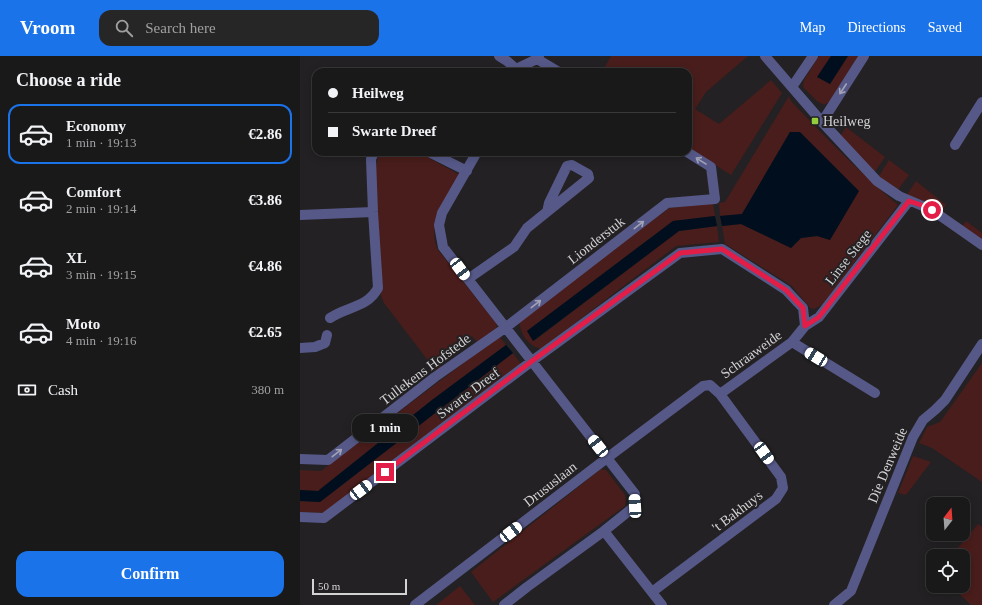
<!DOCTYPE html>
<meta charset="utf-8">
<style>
:root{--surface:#1a191a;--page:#272627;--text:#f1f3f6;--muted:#9fa0a2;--line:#383839;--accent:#1a73e8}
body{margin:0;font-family:"Times New Roman",serif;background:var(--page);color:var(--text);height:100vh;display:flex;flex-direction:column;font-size:15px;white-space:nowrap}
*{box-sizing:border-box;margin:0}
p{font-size:13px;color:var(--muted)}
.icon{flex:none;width:22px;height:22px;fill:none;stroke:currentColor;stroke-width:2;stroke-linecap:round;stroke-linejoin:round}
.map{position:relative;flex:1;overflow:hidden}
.sheet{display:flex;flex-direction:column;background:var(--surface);width:300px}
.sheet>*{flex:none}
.top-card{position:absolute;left:12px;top:12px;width:380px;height:88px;border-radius:12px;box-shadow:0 2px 10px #0003,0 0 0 1px var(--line);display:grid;align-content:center;height:88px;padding:0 16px;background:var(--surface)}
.needle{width:26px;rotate:17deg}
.buttons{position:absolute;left:626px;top:441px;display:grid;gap:8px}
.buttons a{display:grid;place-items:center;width:44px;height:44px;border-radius:8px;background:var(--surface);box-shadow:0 2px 10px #0003,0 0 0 1px var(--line);font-size:20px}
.scale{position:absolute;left:12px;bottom:10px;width:95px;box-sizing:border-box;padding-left:4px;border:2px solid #d4d3d4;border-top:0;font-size:11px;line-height:14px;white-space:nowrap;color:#d4d3d4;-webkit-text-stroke:3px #232123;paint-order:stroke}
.end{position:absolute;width:18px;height:18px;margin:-9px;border:5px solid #e11d48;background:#fff;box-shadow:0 0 0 2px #fff}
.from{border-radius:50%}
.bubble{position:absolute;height:28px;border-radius:12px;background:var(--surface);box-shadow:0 2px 10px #0003,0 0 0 1px var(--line);font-size:13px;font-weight:600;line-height:28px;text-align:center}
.car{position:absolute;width:12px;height:24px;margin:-12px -6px;border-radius:5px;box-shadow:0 0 3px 1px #0007;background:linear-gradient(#fff 24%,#345 0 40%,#fff 0 76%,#345 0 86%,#fff 0)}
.top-card b{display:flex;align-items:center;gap:14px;height:38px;font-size:15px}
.top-card b+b{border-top:1px solid var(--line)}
.top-card i{width:10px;height:10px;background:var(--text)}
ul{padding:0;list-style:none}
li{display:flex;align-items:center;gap:12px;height:60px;margin:0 8px 6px;padding:0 8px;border:2px solid transparent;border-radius:12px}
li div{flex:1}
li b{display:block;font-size:15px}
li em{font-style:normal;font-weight:600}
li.current{border-color:var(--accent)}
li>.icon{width:36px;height:36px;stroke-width:1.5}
h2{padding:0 16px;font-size:18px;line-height:48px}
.pay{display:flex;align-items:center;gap:10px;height:44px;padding:0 16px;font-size:15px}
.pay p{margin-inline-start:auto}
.button{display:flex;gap:8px;margin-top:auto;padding:8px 16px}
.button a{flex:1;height:46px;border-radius:12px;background:var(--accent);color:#fff;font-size:16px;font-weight:600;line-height:46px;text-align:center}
header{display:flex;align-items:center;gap:24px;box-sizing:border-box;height:56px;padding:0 20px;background:var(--accent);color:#fff}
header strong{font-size:19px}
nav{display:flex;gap:22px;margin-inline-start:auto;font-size:14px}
.search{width:280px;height:36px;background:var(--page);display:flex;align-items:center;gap:10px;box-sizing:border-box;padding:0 14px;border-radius:12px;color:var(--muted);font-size:15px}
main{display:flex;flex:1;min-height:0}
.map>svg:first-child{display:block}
.green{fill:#491d1b}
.water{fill:#000e1e}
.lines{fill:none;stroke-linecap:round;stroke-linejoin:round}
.minor{stroke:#565988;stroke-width:10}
.oneway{stroke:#a2a2b6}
.route{stroke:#e11d48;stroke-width:5}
.poi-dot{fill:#93cd3e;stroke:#232123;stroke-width:1.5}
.labels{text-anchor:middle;stroke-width:4;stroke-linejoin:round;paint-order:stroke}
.poi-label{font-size:14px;fill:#d4d3d4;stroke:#232123;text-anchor:start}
.street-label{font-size:14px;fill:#d4d3d4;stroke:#232123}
</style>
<header>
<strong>Vroom</strong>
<div class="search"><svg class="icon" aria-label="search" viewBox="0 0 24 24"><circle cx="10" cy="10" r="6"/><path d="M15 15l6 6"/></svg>Search here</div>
<nav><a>Map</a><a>Directions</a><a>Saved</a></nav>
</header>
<main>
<section class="sheet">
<h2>Choose a ride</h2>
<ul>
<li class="current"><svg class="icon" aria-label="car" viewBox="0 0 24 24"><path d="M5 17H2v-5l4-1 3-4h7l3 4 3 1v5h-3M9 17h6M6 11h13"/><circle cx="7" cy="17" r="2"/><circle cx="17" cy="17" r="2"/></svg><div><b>Economy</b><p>1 min · 19:13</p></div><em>€2.86</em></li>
<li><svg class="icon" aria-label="car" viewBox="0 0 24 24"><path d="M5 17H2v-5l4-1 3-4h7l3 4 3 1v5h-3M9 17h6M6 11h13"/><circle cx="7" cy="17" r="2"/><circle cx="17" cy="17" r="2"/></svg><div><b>Comfort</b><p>2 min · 19:14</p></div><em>€3.86</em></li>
<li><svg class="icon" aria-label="car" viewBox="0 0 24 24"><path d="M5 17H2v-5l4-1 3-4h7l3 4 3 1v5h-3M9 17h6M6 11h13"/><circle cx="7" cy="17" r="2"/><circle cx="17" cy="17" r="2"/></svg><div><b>XL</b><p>3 min · 19:15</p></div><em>€4.86</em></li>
<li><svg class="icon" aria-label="car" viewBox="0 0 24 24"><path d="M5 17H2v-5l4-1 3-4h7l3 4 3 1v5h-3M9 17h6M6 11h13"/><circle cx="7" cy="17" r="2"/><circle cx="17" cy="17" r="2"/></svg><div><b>Moto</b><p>4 min · 19:16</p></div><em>€2.65</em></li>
</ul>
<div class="pay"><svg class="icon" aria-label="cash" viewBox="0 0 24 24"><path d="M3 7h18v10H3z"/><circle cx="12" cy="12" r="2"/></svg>Cash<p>380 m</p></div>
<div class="button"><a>Confirm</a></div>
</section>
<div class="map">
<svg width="682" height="549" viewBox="0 0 682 549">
<rect width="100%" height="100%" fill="#232123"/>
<path class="green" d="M311,0H448L406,36L395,53L419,68L471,24L482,37L431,119L388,92V16H302Z
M519,0H531L518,21L530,28L548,0H558L529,46L524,49L517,45L503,31L504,24Z
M489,40L491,45C525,81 560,117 598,149L523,248L514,253L510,252L492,230L425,188L422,170L441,168L491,192L501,182L517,180L530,184L500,76H490L442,158L420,160L419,147L425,146Z
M546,71L585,101L574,117L539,82Z
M81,96H118L160,119C148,141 125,169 138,194L196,267L197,271L178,287L172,280L138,306L142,311L136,315L84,247L81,240L75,117L78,101Z
M589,104L609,119L597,135L579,120Z
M616,125L646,149L640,156L606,140Z
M413,147L415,160L373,165L227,275L234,285L379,175L417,170L419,186L376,190L241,293C227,289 221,279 219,265L369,152Z
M666,165L682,177V185L662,170Z
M199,280L206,289L132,344L18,435L0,434V414L21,415Z
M213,297L221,308L26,457L0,456V445L20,446Z
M682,307V426L632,392L619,387L627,371L640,366Z
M613,400L631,406L606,439L598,437Z
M301,413L306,414L325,439L326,445L325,450L193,546L171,516Z
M678,468L682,471V549H671L651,530H663V500H651Z
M160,530L175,549H136Z"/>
<path class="water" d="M531,0H548L530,28L517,21Z
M490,76H500L559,135L530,184L517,180L501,182L491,192L441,168L422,170L420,160L442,158Z
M415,160L417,170L379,175L233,285L227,275L373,165Z
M206,289L213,297L20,446L0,445V434L18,435L132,344Z"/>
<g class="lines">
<path class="minor" d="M199,0L207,5L216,13V16
M465,0L522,66L577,125L599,140L632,154L682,189
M237,3L259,16
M216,13L237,3L239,0
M492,31L513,0
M522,66L564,0
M655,89L682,46
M129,96L167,115
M177,96L142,157L139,169L143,191L335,438V450L304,475L362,549
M0,159L73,156
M168,223L214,191L227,172L289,122L288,118L272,109L267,110L249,147L247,156
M30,262C48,250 67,252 78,232L73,156L71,103L74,96
M505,270L519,261L609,145
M492,286L575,337
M0,292L15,291L25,287L27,279
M0,403L28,404L135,321L205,272L367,147L415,143L411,111L387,96
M0,461L24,462L232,305L380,197L422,193L486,234L503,252L505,270L492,286L420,338L410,329L403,330L307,402L115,549
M352,536L476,443L483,432L481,421L420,338
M204,549L227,531L304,475
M534,549L551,535L613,381L623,364L635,354L645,344L682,288"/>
</g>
<defs><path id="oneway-shaft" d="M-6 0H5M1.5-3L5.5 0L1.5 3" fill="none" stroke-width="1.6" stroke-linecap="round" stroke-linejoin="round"/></defs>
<g class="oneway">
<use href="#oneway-shaft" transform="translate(543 33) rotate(123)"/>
<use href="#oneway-shaft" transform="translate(401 105) rotate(-148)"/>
<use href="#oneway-shaft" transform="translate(339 169) rotate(-38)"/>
<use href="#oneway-shaft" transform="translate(236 248) rotate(-38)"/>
<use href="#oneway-shaft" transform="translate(37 397) rotate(-38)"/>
</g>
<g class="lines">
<path class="route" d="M85,416L232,305L380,197L422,193L486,234L503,252L505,270L519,261L609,145L624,150L632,154"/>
</g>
<rect class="poi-dot" x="511" y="61" width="8" height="8" rx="2"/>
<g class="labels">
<g class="poi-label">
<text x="523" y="70">Heilweg</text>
</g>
<g class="street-label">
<text transform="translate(296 184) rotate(-38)" y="5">Lionderstuk</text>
<text transform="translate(548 201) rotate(-52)" y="5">Linse Stege</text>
<text transform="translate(451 298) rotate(-36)" y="5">Schraaweide</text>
<text transform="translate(125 313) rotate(-37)" y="5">Tullekens Hofstede</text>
<text transform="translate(168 337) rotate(-37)" y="5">Swarte Dreef</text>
<text transform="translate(587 409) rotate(-67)" y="5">Die Denweide</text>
<text transform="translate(250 428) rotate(-38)" y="5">Drususlaan</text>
<text transform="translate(437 455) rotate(-37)" y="5">'t Bakhuys</text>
</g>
</g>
</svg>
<div class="buttons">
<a><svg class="needle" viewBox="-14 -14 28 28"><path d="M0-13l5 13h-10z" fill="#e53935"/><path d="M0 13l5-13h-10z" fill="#9fa0a2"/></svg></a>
<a><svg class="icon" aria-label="locate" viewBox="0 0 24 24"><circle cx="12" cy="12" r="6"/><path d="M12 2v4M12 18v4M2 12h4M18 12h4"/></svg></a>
</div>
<div class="scale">50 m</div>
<i class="end from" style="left:632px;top:154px"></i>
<i class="end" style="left:85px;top:416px"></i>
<div class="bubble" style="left:52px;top:358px;width:66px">1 min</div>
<i class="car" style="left:160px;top:213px;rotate:143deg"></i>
<i class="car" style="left:516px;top:301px;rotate:301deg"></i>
<i class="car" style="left:298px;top:390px;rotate:322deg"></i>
<i class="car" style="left:464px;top:397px;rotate:144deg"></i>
<i class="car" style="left:61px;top:434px;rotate:53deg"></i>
<i class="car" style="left:335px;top:450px;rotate:357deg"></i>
<i class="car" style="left:211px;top:476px;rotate:52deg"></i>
<div class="top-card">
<b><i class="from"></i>Heilweg</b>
<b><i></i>Swarte Dreef</b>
</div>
</div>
</main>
